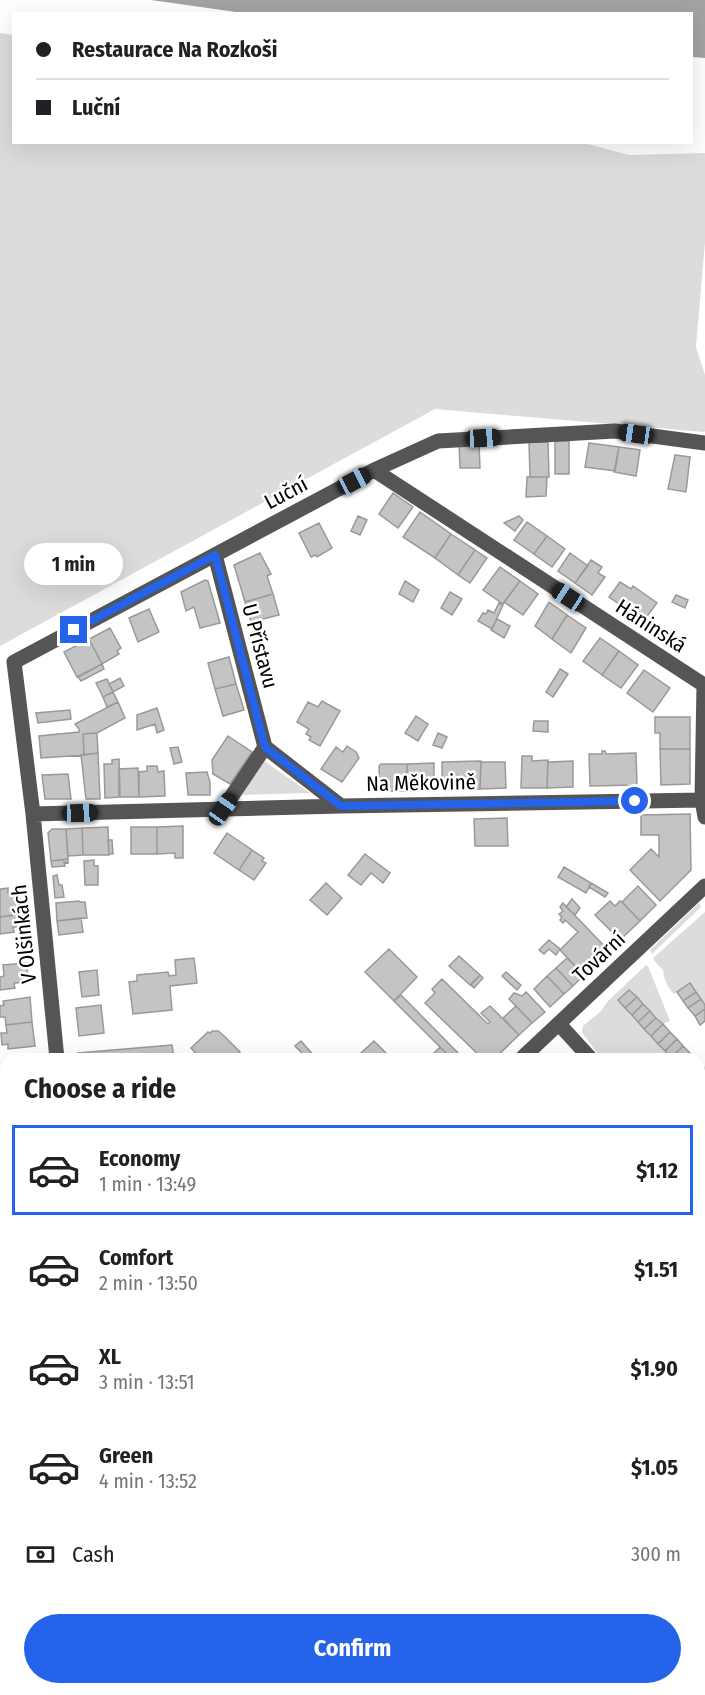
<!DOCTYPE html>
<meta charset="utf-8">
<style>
:root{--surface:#fff;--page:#f6f6f6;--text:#202124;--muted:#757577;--line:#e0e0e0;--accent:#2563eb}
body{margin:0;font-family:"Fira Sans Condensed",sans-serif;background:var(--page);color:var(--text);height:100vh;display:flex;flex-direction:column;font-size:22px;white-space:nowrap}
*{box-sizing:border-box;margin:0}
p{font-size:20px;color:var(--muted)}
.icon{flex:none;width:33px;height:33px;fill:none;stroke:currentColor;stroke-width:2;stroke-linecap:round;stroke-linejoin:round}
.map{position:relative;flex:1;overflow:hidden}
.drawer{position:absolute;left:0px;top:1053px;width:705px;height:642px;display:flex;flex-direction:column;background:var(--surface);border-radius:18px 18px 0 0;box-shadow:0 6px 24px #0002}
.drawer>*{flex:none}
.banner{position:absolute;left:12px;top:12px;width:681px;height:132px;border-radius:0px;box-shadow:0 6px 24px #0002;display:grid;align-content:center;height:132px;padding:0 24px;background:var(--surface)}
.end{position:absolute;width:27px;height:27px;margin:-14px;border:8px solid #2563eb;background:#fff;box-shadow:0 0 0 3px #fff}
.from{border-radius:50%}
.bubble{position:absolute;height:42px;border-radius:21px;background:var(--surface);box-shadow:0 6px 24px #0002;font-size:20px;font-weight:700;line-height:42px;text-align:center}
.car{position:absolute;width:18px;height:36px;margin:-18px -9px;border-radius:8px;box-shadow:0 0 4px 2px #0007;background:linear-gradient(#222 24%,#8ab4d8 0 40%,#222 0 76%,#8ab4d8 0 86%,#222 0)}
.banner b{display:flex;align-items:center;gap:21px;height:57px;font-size:22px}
.banner b+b{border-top:2px solid var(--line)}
.banner i{width:15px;height:15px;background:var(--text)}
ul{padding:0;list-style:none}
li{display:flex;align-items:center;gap:18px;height:90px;margin:0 12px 9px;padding:0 12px;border:3px solid transparent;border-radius:0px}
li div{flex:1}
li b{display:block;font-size:22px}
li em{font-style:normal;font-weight:700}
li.on{border-color:var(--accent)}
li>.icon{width:54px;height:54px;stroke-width:1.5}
h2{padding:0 24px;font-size:27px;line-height:72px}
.pay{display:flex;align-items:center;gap:15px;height:66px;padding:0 24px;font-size:22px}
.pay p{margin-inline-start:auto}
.action{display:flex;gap:12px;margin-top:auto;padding:12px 24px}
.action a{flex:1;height:69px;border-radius:36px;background:var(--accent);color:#fff;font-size:24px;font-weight:700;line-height:69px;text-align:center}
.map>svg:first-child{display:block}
.green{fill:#dcdcdc}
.water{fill:#a3a3a3}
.building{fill:#c4c4c4;stroke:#999;stroke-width:1.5}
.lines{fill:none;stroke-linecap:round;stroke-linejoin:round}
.minor{stroke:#555;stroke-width:15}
.major{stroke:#000;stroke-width:15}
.route{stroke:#2563eb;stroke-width:8}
.labels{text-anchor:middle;stroke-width:5;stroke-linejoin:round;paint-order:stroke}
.street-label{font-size:21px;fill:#000;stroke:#fff}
</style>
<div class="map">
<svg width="705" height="1695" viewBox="0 0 705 1695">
<rect width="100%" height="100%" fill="#fff"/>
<path class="green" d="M0,33L13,35L14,142H580L629,155L705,153V242L696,347L705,375V431L704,432L435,409L0,646Z
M263,760L310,793L238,795Z
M699,903L701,907L652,954L650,950Z
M705,912V1005L690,983L674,994C667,987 664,979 663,970L656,963L653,958Z
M646,965L648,966L670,1021L663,1024L630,990L619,1000L672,1059H602L583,1034L582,1030L583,1026L600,1012L609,1000Z
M699,1088L705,1095V1170L699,1164Z
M705,1346V1518L699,1507V1352Z
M699,1590L705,1602V1656L699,1645Z"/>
<path class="water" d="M151,0H705V58L692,57V14H250Z"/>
<path class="building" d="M555,441H569V474H555Z
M529,442H548L549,477H530Z
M459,443H479L480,468H460Z
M589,443L619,447L615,471L585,467Z
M619,447L640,450L636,476L614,472Z
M675,455L690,457L686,492L668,489Z
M527,477H547L546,496L526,497Z
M393,493L413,507L398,528L379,514Z
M420,512L451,534L435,558L403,537Z
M358,516L367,520L360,535L351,531Z
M519,516L523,520L515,531L504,523Z
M527,522L547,536L534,554L514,540Z
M319,523L332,548L317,557L316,555L311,557L299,533Z
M451,534L475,550L458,575L435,558Z
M547,536L565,549L552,567L534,554Z
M475,550L487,558L470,583L458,575Z
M260,553L271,574L267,576L273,594L245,602L234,565Z
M570,553L588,566L575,583L558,571Z
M591,560L602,567L598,573L605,577L592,595L575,583Z
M500,567L520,581L503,604L483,590Z
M205,580L208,581L220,623L200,628L194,607L186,611L181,592Z
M405,581L419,590L413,602L399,594Z
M520,581L538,594L523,615L504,602Z
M620,582L631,589L633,586L657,603L645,619L631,610L629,611L609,597Z
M450,592L462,599L452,615L441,608Z
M273,594L279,615L251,622L245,602Z
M676,595L688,600L685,608L672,602Z
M549,602L567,615L552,639L535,626Z
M499,603L503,605L492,629L478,621L483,613L486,614L488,610L494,613Z
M149,609L159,632L138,642L129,618Z
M567,615L586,628L571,653L552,639Z
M497,619L510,626L504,638L491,630Z
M110,628L121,648L117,651L119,654L102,664L89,639Z
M600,638L619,651L602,675L583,661Z
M89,639L102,664L77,677L64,652Z
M619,651L638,665L621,688L602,675Z
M229,657L236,684L215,689L208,663Z
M102,664L104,669L81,681L78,677Z
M560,669L568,674L553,697L546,692Z
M644,670L670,688L653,712L627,693Z
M120,678L124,686L113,692L109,684Z
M107,679L113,692L103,697L96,683Z
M236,684L244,710L223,716L215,689Z
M113,692L118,702L107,707L103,697Z
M322,701L340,711L320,746L309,740L311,737L306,734L309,729L297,722L308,702L318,707Z
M118,702L125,718L97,733L83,734L84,755L41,758L39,736L79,732V729L75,724Z
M157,708L164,730L157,733L155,724L137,730V715Z
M70,710L71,719L38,723L36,713Z
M416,716L428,724L418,741L405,733Z
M655,717H690V749H660V733H655Z
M534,721H548V732L533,731Z
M97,733L98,753L84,755L83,734Z
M438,733L447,737L442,748L433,745Z
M228,736L252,752L230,784L213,774L212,760Z
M347,746L356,752L359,758L342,782L321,769L336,747L343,752Z
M178,747L182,762L174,764L170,748Z
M660,749H690V784L661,785Z
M602,751H605L606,754L636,753L637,785L590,786L589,754H602Z
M98,753L100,799H86L81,755Z
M522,756H532V761L548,760L547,788H521Z
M119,759L120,797L105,798L104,764H112V760Z
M481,761L480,789L442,790V762Z
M573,761V787L547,788L548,762Z
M481,762H505L506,788L480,789Z
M434,763V790L407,791V764Z
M381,764H407V791H380L379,766Z
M147,766H157L158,772L164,771L165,796L139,797V772L147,771Z
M138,768L139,797H119V769Z
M207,772L210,782V795H188L186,773Z
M68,774L71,799H45L42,775Z
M690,814L691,870L660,901L630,870L651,849L659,857V835H641V815Z
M507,818L508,846H475L474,819Z
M183,826V858H175V853L157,854V827Z
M108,827L109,855H83L82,828Z
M131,827H157V854H131Z
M82,828L83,855L68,856L66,829Z
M52,829H66L68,859L51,861L48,833Z
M227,833L252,850L239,870L214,853Z
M108,840H112L113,854H109Z
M252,850L264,858L262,861L266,863L254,880L239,870Z
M365,854L390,873L383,883L371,873L361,885L348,875Z
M68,859V863L64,862L65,866L52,867L51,861Z
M94,860V866H98V885H85L84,861Z
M564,867L591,883L586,893L558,877Z
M57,875L59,885H62L64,897L55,898L53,876Z
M326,883L342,898L327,915L310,900Z
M591,883L608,893L605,897L589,887Z
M638,886L656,905L640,921L622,902Z
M8,888V893L19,892L22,914L0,917V889Z
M572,899L580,908L575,915L566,907Z
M79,901L80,902H85L87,918L57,921L56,903Z
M610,901L615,906L620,901L622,902L640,921L620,940L595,915Z
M563,903L609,951L584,975L560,950L578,932L565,920L563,923L560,920L562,917L559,914L563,911L560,907Z
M22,914V927H13L14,932L0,934V917Z
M81,918L83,932L59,935L57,921Z
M549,940L560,949L556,955L549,949L544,954L539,950Z
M389,949L417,977L394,1001L365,972Z
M459,956L480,975L470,985L449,966Z
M194,958L197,983L170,986L172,1010L133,1014L129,982L137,981V975L168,972L169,976L176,975L175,960Z
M567,958L584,975L573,986L556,968Z
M27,963L28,982L14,983L15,988L0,990V977L4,976L3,965Z
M556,968L573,986L564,994L547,976Z
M97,970L99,995L82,997L79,972Z
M506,972L521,985L517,990L502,976Z
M480,975L483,978L474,988L471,985Z
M547,976L564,994L550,1007L534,989Z
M442,979L488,1024L490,1022L481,1013L490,1006L519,1035L494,1059H483L425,1003L435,993L432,989Z
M690,983L696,992L683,1001L677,992Z
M629,990L637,997L625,1008L618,1000Z
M526,992L545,1012L532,1023L509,999L514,993L522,996Z
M696,992L701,999L688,1008L683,1001Z
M401,995L461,1056L458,1059H452L394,1001Z
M30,997L32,1022L6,1025L5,1017H0V1006L4,1005L3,1001Z
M637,997L643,1004L632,1015L625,1008Z
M701,999L705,1005V1009L695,1016L688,1008Z
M643,1004L650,1011L638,1022L632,1015Z
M101,1005L104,1033L79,1036L76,1008Z
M516,1006L532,1023L519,1035L503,1018Z
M705,1009V1021L700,1025L695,1016Z
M650,1011L656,1018L644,1029L638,1022Z
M656,1018L663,1024L651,1036L644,1029Z
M32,1022L35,1046L8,1049V1044L2,1045L1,1033H7L6,1025Z
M663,1024L670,1032L658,1044L651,1036Z
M212,1031H218L222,1034L240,1052L233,1059H201L191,1048L208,1032L210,1033Z
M670,1032L677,1039L665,1051L658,1044Z
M677,1039L683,1046L671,1058L665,1051Z
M301,1041L316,1058L315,1059H308L295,1046Z
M374,1041L387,1054L383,1059H366L361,1053Z
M172,1045L174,1059H78V1053Z
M683,1046L690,1053L683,1059H672L671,1058Z
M440,1047L452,1059H439L434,1053Z
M703,1066L705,1069V1080L699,1085V1070Z
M0,1214H2L3,1242H0Z
M2,1214H6V1244L3,1242Z
M0,1304H1L6,1314V1323L0,1326Z
M6,1323V1343L0,1331V1326Z
M0,1333L6,1343V1371L0,1360Z
M3,1398L6,1401V1412L0,1418V1402Z
M5,1415L6,1432L3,1434L0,1430V1420Z
M6,1461V1481L0,1474V1467Z
M6,1547V1563L0,1556V1552Z
M0,1556L6,1563V1579L0,1584Z
M149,1689H181V1695H167V1690Z
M194,1689H229V1691H205V1695H194Z
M259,1689H282V1691L259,1692Z"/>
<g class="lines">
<path class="minor" d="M374,470L704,685L702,800L705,817
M215,555L265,747L341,806
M223,809L265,747
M33,814L341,806L702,800
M559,1024L591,1059
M57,1059L33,814L14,662L374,470L438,441L615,431L705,443
M521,1059L705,886
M699,1176L705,1183
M699,1238L705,1233
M699,1344L705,1339
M0,1526L6,1520
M0,1613L6,1620
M69,1689L74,1695
M305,1689V1695"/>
<path class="major" d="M0,1187H6
M699,1535L705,1548"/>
</g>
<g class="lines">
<path class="route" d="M74,630L215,555L265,747L341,806L635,801"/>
</g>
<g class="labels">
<g class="street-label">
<text transform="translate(286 493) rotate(-28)" y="7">Luční</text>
<text transform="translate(651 626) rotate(33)" y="7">Háninská</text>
<text transform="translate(260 646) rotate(75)" y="7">U Přístavu</text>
<text transform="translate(421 783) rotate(-1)" y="7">Na Měkovině</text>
<text transform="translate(24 934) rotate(-96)" y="7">V Olšinkách</text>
<text transform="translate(599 957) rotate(-43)" y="7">Tovární</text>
</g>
</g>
</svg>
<i class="end from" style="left:635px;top:801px"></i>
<i class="end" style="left:74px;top:630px"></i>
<div class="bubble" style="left:24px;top:543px;width:99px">1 min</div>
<i class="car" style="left:636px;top:434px;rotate:278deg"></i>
<i class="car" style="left:483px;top:438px;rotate:87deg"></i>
<i class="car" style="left:354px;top:481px;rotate:62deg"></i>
<i class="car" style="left:568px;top:597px;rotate:303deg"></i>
<i class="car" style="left:223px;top:809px;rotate:35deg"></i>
<i class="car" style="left:80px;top:813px;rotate:88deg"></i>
<div class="banner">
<b><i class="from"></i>Restaurace Na Rozkoši</b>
<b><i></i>Luční</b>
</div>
<section class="drawer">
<h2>Choose a ride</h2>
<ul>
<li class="on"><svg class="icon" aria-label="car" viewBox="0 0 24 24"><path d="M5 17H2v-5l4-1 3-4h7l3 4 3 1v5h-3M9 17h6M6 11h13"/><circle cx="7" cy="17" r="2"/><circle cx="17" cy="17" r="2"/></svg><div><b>Economy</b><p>1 min · 13:49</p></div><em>$1.12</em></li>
<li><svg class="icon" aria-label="car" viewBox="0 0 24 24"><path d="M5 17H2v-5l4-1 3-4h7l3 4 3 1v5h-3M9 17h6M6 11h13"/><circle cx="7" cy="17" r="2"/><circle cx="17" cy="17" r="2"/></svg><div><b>Comfort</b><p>2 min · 13:50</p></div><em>$1.51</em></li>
<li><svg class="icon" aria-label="car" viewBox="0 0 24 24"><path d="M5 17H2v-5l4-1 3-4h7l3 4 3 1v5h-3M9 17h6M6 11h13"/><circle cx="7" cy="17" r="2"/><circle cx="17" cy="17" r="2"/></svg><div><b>XL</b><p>3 min · 13:51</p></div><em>$1.90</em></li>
<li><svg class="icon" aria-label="car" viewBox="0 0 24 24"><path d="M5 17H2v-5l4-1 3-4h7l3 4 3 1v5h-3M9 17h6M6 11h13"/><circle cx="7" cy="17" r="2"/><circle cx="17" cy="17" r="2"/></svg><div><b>Green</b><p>4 min · 13:52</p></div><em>$1.05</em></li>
</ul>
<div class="pay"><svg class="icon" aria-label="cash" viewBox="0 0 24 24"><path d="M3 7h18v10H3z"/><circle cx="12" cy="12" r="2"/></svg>Cash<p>300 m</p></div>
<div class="action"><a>Confirm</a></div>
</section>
</div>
